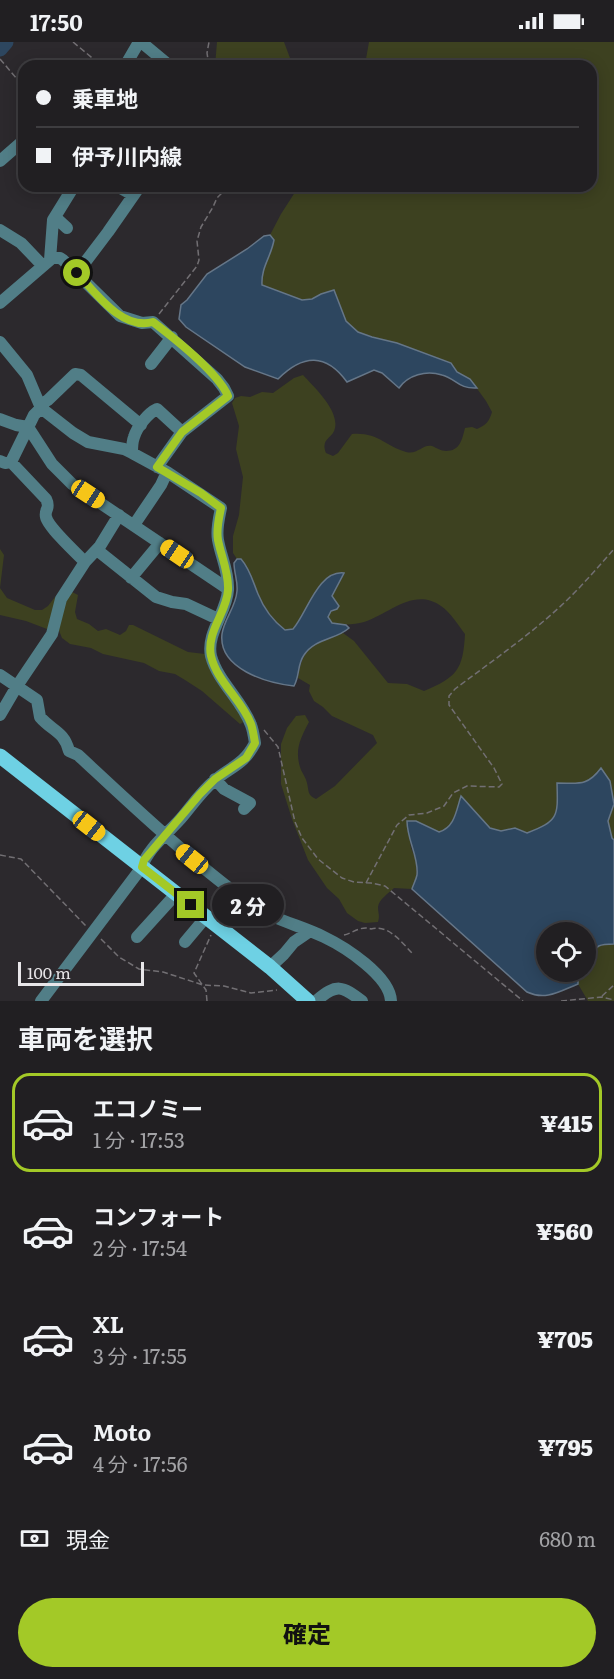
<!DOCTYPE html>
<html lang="ja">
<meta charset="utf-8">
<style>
:root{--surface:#211f22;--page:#2d2c2f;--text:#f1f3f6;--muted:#a2a2a5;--line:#3e3d40;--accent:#a3c927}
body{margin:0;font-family:Literata,"Noto Sans JP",serif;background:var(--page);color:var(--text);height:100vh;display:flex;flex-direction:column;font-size:22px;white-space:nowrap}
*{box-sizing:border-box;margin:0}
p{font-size:20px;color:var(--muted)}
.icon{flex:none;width:33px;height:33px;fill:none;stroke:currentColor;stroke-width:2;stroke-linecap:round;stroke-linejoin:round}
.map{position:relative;height:959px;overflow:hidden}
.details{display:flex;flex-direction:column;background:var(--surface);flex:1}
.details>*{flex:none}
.hud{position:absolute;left:18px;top:18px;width:579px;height:132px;border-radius:18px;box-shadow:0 3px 15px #0003,0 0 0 2px var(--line);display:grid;align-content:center;height:132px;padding:0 18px;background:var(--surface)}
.fabs{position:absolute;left:536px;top:880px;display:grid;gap:12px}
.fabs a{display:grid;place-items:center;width:60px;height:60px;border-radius:50%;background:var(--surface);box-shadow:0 3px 15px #0003,0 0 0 2px var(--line);font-size:30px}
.scale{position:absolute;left:18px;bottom:15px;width:126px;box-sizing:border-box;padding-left:6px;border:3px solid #e8e6e9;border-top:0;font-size:16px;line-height:21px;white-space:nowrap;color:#e8e6e9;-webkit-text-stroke:4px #2c292d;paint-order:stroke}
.end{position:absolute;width:27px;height:27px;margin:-14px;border:8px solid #a3c927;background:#111;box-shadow:0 0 0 3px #111}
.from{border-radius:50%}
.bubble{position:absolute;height:42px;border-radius:21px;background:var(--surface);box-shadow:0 3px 15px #0003,0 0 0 2px var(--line);font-size:20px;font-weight:800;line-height:42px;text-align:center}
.car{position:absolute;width:18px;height:36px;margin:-18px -9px;border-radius:8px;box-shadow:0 0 4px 2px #0007;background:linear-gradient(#f5c518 24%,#345 0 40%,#f5c518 0 76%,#345 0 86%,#f5c518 0)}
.hud b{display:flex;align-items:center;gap:21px;height:57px;font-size:22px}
.hud b+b{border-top:2px solid var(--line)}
.hud i{width:15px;height:15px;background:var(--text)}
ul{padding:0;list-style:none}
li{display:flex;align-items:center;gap:18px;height:99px;margin:0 12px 9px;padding:0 6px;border:3px solid transparent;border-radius:18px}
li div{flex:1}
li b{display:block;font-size:22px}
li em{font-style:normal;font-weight:800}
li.active{border-color:var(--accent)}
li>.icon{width:54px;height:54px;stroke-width:1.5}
h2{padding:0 18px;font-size:27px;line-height:72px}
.pay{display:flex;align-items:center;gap:15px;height:66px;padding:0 18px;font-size:22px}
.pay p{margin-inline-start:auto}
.button{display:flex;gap:12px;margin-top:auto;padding:12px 18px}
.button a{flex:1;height:69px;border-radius:36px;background:var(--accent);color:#111;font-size:24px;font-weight:800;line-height:69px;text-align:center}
.status{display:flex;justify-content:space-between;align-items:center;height:42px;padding:0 30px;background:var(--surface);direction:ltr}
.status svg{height:16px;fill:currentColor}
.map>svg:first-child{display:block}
.green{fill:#3d4120}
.water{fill:#2d465f;stroke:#657688;stroke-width:1.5}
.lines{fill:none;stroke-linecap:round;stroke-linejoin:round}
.river{stroke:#2d465f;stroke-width:15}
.path{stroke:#726f73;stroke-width:1.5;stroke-dasharray:6 3;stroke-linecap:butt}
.minor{stroke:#517e87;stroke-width:12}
.major{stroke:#6ed1e4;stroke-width:15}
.route{stroke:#a3c927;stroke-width:8}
</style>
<div class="status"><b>17:50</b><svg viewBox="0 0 49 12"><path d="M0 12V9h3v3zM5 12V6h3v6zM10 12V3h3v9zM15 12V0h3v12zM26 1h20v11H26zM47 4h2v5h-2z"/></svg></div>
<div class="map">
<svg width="614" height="959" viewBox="0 0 614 959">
<rect width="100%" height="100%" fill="#2c292d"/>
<path class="green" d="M217,0H284L293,24H215Z
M369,0H614V798L612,796L608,779L614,762L610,739L601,727C585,745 579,741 557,741C558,774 560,779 527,791C514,786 516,788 503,789C488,789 479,775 471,765L446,788L439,790L416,779L407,780L411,806L416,818L417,834L412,847L394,846C389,851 379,857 378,865C378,871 380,873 378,880L365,881L358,879L347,871L339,857L327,846L308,818L292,777L281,742V702L287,686L296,674L305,673L309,680C300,697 294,709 301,728C303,732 306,736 307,741C309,749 307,753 316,757L335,744L377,701L373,693L332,674L323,665L314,659L309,649L310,643L298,636C302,605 315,599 343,591L354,599L388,641L407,642L424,649C457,635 463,628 465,592C458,583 451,571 441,564C413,545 390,572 364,580C354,583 342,583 332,581L328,575L331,569L337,567L332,554L344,532L314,552L300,579L293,587L285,588C257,565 259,543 241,517H237L233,511V494L239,473L243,435L236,407L239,384L232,361L235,356L241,354L250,355L262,350L273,351L294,336L303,333C314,345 339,368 335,386C333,397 320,396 326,411L333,414L338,411L352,392C378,390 385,404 406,410C418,413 422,402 432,404C437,406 441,409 446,409C460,409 462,398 465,386L472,385L477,387C486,383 489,380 492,370L486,359L470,337L457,330L451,321L397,301L372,295L358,290L346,279L334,248L321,252L312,257L302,258L262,243C261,224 270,216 274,198L270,193L281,172L299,144H591V24H379L366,17Z
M0,507L4,513L0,546L7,556L35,568H42L48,564L55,555H57L49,586L47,587L26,579L0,573Z
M70,549L78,553L75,570L77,577L89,582L98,589L106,587L120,593L126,589L129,583H133L188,610L205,612L244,679L242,681L240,682L202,649L185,638L175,632L159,629L144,621L103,612L91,606L70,602L62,596L58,586L64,559Z
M604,901L614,902V959H588L578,942V930H585V920L588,918L595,906Z"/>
<path class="water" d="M270,193L274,198C271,215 261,225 262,243L302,258L312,257L321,252L334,248L346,279L358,290L372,295L397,301L451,321L457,330L470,337L477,346C458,347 457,337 442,333C426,328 408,333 399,346L382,331L374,328L347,340C326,311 303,312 278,337L245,325L186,285L179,277L181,263L187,258L207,232L247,207L264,194Z
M237,517H241C250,527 253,540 258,552C264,567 272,578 285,588L293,587C307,571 318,528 344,531L332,554L339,564L337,567L331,569L328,575L332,581L346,583L349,586C336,598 315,596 304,613C297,623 300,633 294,644C267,641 218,627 222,592C224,577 236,565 237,549C238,539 234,531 234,521Z
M601,726L610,739L614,762L608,779L612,796L614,798V902C588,902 600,909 585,920V891H546V930H578V942C560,949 546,959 527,950L412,847C413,843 416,838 417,833C419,815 407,798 407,779H416L439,790C455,785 456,769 461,754L490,786L501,789L515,786L527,791C559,779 558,774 557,741C578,741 587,745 601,726Z"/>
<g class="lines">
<path class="river" d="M0,7L6,0"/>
<path class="path" d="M73,0L102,24
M0,17L17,37L24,52
M209,24L207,11L209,0
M213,144L220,151
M159,272L197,224L199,218L197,199L201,185L213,165L217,156L229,144
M264,688L278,705L295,780L302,796L318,817L342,836L354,840L371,841L385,844L523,959
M0,813L21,817L86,884
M366,841L397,783L409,773L427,771L444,764L453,751L467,744L499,745L502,742L494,726L449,663V654L455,647C492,619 530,593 564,561C582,544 598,525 614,507
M344,893C353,891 362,883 371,887C389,882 402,901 413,912
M101,897L119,915L139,927L163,930L203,943L224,944L251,951L277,948
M602,954L614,943
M207,959L206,948L194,931L211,893
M561,959L602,955L614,958"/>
<path class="minor" d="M141,0L170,24
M125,24L139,0
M0,119L24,98
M117,144L133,153
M55,175L67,186
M0,188L21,201L43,224
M51,216H60L63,218L120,274L142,281L153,280L217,337L224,346L228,354L182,390L157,425
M77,231L108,190L140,144
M0,261L50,218L53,178L74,144
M0,300L27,333L41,366L73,391L88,400L124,407L132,411L167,430L221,466C219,476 216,487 218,498C221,515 229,530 228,548C227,570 206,591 211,614C218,640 242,658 251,683C253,688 254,695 255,701C243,724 231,724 214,739C202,749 193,762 183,774C170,790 148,805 142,825L41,959
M151,322L172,295
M40,363L48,358L75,332L81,333L141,383
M0,377L16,383L28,385L52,422L72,442L228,547
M132,411C132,406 132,400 134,395C137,385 148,371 157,367L182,390
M0,419L5,421L11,420L46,457C51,467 44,467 46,475C48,485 77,512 85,520
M11,420L34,373L41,366
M134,483L161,443L167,430
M97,508L156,555L172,560L186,562L218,577
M131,536L160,501
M0,633L37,658L40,675C52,689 64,689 69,709L78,713C120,752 161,791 205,827C225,843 245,860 268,872C286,881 306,886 324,895C345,905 390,934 391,959
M0,673L17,644L52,592L61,557L85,520L100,504L119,473
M215,737L224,747L250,761L244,767
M137,895L176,852
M185,900L206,875
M270,925L284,912L294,900L310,889
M316,959C337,941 342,944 362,959"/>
<path class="major" d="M0,714L270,925L308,959"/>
</g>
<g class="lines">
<path class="route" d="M77,231C95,250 122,289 153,280C174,296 218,331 228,354L182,390L157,425L201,451L221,466C219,476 216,487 218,498C221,514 229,530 228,548C227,570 206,590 211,614C217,640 242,658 251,682C253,688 254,695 255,701L246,716L215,737L200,752L144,818L142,825L191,863"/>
</g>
</svg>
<div class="fabs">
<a><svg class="icon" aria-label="locate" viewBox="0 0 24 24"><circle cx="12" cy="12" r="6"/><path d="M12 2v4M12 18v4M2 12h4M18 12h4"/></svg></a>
</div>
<div class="scale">100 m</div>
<i class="end from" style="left:77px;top:231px"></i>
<i class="end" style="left:191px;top:863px"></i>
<div class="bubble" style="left:212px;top:842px;width:72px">2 分</div>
<i class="car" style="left:88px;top:452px;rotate:123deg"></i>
<i class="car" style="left:177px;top:512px;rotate:304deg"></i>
<i class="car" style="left:89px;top:784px;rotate:128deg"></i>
<i class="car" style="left:192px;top:817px;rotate:309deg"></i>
<div class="hud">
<b><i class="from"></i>乗車地</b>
<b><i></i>伊予川内線</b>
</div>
</div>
<section class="details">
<h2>車両を選択</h2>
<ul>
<li class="active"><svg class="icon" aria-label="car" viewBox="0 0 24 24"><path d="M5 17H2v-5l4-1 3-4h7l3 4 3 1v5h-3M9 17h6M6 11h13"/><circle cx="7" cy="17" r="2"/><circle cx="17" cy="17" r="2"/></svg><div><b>エコノミー</b><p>1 分 · 17:53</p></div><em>¥415</em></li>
<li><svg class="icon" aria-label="car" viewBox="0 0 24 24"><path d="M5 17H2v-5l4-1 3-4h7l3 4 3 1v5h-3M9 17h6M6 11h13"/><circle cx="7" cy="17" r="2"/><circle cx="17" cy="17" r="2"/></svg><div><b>コンフォート</b><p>2 分 · 17:54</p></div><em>¥560</em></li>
<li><svg class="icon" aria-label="car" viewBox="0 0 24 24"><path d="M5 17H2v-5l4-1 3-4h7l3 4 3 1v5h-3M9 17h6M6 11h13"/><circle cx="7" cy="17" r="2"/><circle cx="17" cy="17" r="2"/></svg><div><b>XL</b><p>3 分 · 17:55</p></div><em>¥705</em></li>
<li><svg class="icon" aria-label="car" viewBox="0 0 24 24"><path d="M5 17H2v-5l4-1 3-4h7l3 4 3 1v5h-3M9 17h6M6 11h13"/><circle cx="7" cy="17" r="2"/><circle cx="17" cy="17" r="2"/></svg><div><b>Moto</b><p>4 分 · 17:56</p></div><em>¥795</em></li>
</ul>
<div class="pay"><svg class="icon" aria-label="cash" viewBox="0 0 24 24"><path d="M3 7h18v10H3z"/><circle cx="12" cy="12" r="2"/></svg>現金<p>680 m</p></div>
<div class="button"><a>確定</a></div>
</section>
